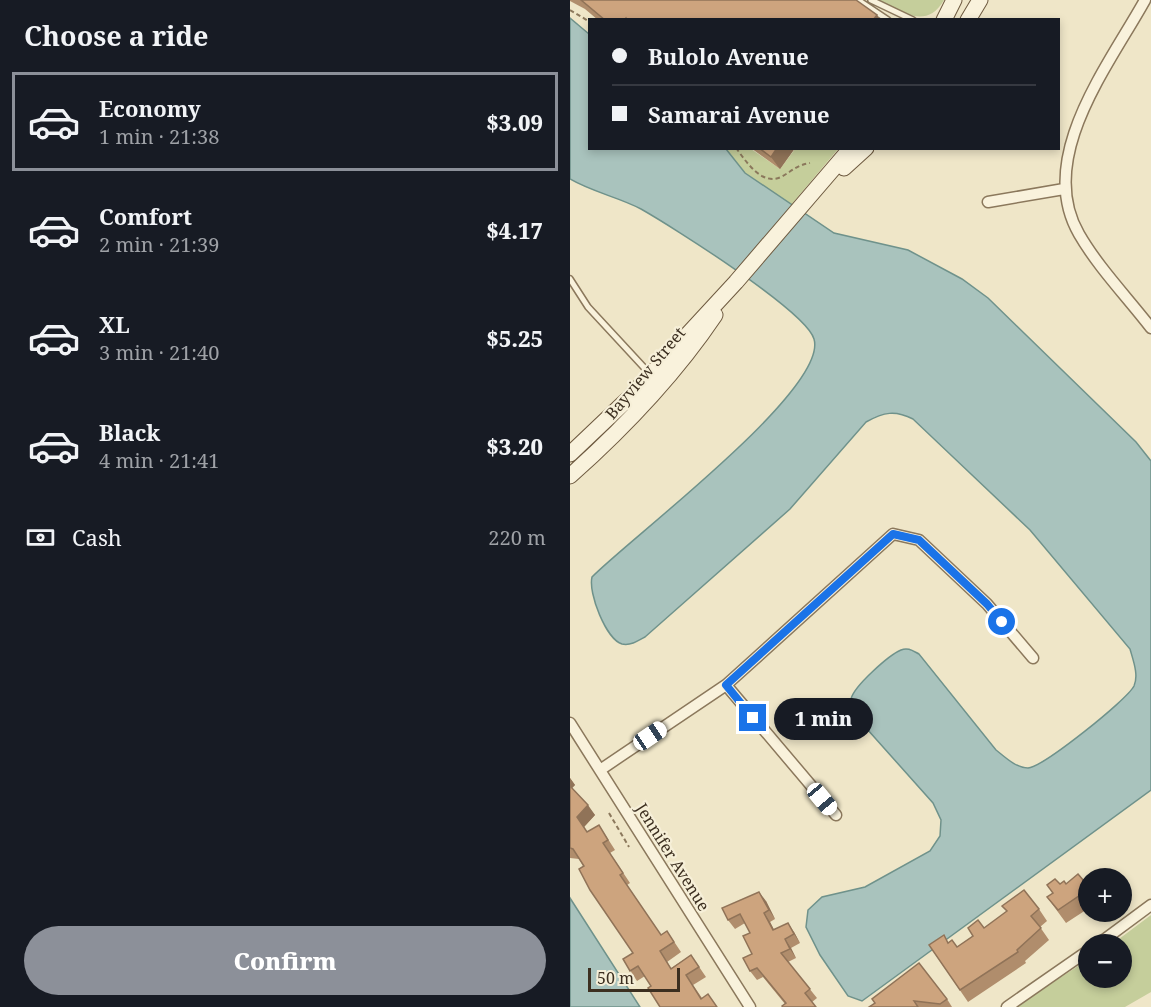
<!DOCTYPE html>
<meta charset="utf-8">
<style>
:root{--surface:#171b24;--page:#242831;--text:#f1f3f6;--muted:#9ea1a6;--line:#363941;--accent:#8c9099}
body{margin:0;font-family:"Noto Serif",serif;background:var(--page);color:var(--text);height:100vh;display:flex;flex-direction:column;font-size:22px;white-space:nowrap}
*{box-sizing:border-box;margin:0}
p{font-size:20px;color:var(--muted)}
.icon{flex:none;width:33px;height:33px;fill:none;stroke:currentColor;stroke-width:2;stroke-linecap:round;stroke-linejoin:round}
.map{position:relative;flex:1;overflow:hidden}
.drawer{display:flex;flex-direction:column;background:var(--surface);width:570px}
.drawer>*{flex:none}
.hud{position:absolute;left:18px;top:18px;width:472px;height:132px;border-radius:0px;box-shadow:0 3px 9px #0003;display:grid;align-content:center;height:132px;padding:0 24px;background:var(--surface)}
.buttons{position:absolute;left:508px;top:868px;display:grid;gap:12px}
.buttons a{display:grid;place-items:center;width:54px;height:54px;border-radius:50%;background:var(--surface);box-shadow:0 3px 9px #0003;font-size:30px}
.scale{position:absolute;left:18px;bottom:15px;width:92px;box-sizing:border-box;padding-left:6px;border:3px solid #3c2f20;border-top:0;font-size:16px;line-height:21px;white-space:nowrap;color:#3c2f20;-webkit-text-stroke:4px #f6efd8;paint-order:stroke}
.end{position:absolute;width:27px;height:27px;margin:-14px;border:8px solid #1a73e8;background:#fff;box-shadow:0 0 0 3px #fff}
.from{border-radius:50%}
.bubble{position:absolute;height:42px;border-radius:21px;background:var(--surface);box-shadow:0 3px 9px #0003;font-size:20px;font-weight:800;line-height:42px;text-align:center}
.car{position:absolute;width:18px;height:36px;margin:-18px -9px;border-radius:8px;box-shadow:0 0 4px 2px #0007;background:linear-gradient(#fff 24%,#345 0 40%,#fff 0 76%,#345 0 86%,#fff 0)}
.hud b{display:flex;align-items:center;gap:21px;height:57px;font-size:22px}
.hud b+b{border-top:2px solid var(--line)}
.hud i{width:15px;height:15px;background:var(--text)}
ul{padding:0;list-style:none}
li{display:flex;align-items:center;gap:18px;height:99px;margin:0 12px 9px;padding:0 12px;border:3px solid transparent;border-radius:0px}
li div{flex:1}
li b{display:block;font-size:22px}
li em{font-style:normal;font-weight:800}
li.on{border-color:var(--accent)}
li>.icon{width:54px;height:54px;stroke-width:1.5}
h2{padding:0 24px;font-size:27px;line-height:72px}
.pay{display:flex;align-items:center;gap:15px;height:66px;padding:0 24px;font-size:22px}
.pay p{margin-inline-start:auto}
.primary-button{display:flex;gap:12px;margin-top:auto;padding:12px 24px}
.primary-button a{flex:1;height:69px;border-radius:36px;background:var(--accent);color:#fff;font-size:24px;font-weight:800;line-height:69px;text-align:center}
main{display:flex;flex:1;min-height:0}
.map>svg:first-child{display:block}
.green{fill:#c5ce9b}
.water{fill:#a9c3bd;stroke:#6f928b;stroke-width:1.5}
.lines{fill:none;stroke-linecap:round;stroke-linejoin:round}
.service-casing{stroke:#8b785c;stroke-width:8}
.minor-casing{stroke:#8b785c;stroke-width:13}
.secondary-casing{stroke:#6d593f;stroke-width:17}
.path{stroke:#8b785c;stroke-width:2;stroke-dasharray:4.5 3;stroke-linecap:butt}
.service{stroke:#f9f2dc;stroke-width:5}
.minor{stroke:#f9f2dc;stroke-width:10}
.secondary{stroke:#f9f2dc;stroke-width:15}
.wall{fill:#b08d6c}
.shaded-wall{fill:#907358}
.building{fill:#cda47e;stroke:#907358;stroke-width:1.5}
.route{stroke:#1a73e8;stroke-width:8}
.labels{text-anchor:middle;stroke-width:4.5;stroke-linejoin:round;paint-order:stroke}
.street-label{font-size:16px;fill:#3c2f20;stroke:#f6efd8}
</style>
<main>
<section class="drawer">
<h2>Choose a ride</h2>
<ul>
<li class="on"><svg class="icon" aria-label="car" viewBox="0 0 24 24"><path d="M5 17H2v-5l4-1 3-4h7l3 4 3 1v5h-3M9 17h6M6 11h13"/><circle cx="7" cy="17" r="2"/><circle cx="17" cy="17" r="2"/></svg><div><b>Economy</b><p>1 min · 21:38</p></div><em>$3.09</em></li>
<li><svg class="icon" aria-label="car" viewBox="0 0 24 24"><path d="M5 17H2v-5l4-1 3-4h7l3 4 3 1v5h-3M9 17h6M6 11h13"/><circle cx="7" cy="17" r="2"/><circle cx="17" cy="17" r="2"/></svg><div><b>Comfort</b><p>2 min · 21:39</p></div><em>$4.17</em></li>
<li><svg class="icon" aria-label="car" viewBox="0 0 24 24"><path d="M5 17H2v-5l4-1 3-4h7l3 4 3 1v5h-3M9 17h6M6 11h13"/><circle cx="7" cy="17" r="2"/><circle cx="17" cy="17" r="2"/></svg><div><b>XL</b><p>3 min · 21:40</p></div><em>$5.25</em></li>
<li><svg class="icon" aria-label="car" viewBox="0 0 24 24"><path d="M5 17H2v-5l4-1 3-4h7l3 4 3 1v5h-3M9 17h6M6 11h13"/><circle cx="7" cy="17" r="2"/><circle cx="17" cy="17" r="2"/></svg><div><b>Black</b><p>4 min · 21:41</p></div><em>$3.20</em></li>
</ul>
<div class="pay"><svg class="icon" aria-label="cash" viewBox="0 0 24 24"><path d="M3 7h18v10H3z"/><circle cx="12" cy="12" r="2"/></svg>Cash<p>220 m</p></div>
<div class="primary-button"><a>Confirm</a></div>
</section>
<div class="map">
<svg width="581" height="1007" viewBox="0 0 581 1007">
<rect width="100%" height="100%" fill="#efe6c8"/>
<path class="green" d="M306,0H374C356,31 331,11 306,0Z
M156,149H181L210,169L225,149H268L221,205L175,173Z
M581,915V992L555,1007H445L519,959V978H552V945H541Z"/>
<path class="water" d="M0,18L19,34L20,148L156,149L175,173L264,233L338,250L392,279L418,298L566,442L581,461V790L292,1001L278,996L250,955L236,927L238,910L252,897L295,887L360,851L370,836L371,820L363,803L289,720C285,713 279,707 281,699C284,686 319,655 331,650C338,647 343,651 349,654L426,750C435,757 446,768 458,768C473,767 557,700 564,686C569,675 563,660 560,649L460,530L343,419C325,410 314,412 296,422L220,509L75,637C68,641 60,646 52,644C36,639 18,593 22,577C59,539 259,389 244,339C236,311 101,226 71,209C48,197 22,192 0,179Z
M0,898L70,1007H0Z"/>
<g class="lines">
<defs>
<path id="service" d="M288,0L318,20
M301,0L343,20
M0,279L18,307L80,374"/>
<path id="minor" d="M575,0C539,65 465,158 509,234C528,267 557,297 581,328
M418,202L494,189
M156,685L266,815
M0,723L180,1007
M30,770L156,685L323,534L349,540L417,604L463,658
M527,945L581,905
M437,1007L519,950"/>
<path id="secondary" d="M374,20L384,0
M398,20L410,0
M274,168L296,148
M0,454L58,399L166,282L281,148
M0,476C55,427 104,376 145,315"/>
</defs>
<use href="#service" class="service-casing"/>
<use href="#minor" class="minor-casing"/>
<use href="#secondary" class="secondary-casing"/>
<path class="path" d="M0,10L20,22
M166,148C176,161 191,186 211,177C222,171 227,165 240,163
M39,813L59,847"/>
<use href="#service" class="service"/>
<use href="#minor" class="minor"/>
<use href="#secondary" class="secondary"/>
</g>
<path class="wall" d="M0,0H286L307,15L310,20H28L15,9L0,1Z
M181,148H225L210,169Z
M0,778L5,785L2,788L25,815L14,827L17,832L29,825L45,850L40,853L60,883L57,885L91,935L97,931L111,952L97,962L101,968L121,955L136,977L123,985L132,998L147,1007L81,986L75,976L67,981L53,959L63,953L9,859L0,858Z
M496,884L519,887V908L496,923L477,897L483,893L477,885Z
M196,901L205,919L200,922L204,930L224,932L230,943L221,948L226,958L218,962L247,998L242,1002L215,1004L193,977L187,980L180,971L182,954L180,933L175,923L165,929L158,920Z
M469,909L477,921L470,927L479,940L455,961L456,963L398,1002L359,945L378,943L387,947L414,928Z
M377,999L382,1007H299L305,1003Z"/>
<path class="shaded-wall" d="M307,15L310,20H303Z
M207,148H225L210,169L201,157Z
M0,778L5,785L1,789H0Z
M18,805L25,815L14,827L7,817Z
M189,892L196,901L205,919L199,910Z
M194,913L200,922L209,939L203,930Z
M218,923L224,932L230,943L224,934Z
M215,939L221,948L226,958L220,949Z"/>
<path class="building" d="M11,0H286L307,15L303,20H57L56,18L54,20H35Z
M189,148H207L201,157Z
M0,786L18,805L7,817L17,832L29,825L38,840L33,843L53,873L50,875L91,935L97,931L104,942L90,951L101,969L121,955L129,967L116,975L131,999L138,994L147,1007H90L78,988L81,986L68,966L60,971L53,959L63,953L20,890L9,869L14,866L3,849L0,848Z
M508,874L519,887V889L488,910L477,897L483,893L477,885L485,879L490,884L494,881L496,884Z
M454,890L469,909L461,916L471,928L447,950L448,952L390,990L359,945L374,935L378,943L382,940L387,947L403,936L398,928L408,920L414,928L437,911L432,906Z
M189,892L199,910L194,913L203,930L218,923L224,934L215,939L220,949L211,953L240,989L235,993L246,1007H213L212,1006L216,1003L187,968L180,971L173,958L182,954L173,936L180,933L170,914L158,920L152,908Z
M349,963L377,999L370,1004L344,1001L348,1007H299L305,1003L302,999Z"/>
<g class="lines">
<path class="route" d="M183,718L156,685L323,534L349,540L417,604L432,622"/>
</g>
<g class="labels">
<g class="street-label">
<text transform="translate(75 373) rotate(-50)" y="6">Bayview Street</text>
<text transform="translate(103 857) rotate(58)" y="6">Jennifer Avenue</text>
</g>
</g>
</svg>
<div class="buttons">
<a>+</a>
<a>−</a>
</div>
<div class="scale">50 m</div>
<i class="end from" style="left:432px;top:622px"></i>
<i class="end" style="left:183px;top:718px"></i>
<div class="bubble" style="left:204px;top:698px;width:99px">1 min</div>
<i class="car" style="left:80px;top:736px;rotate:56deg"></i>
<i class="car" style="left:252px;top:799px;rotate:140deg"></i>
<div class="hud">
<b><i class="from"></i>Bulolo Avenue</b>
<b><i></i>Samarai Avenue</b>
</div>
</div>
</main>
